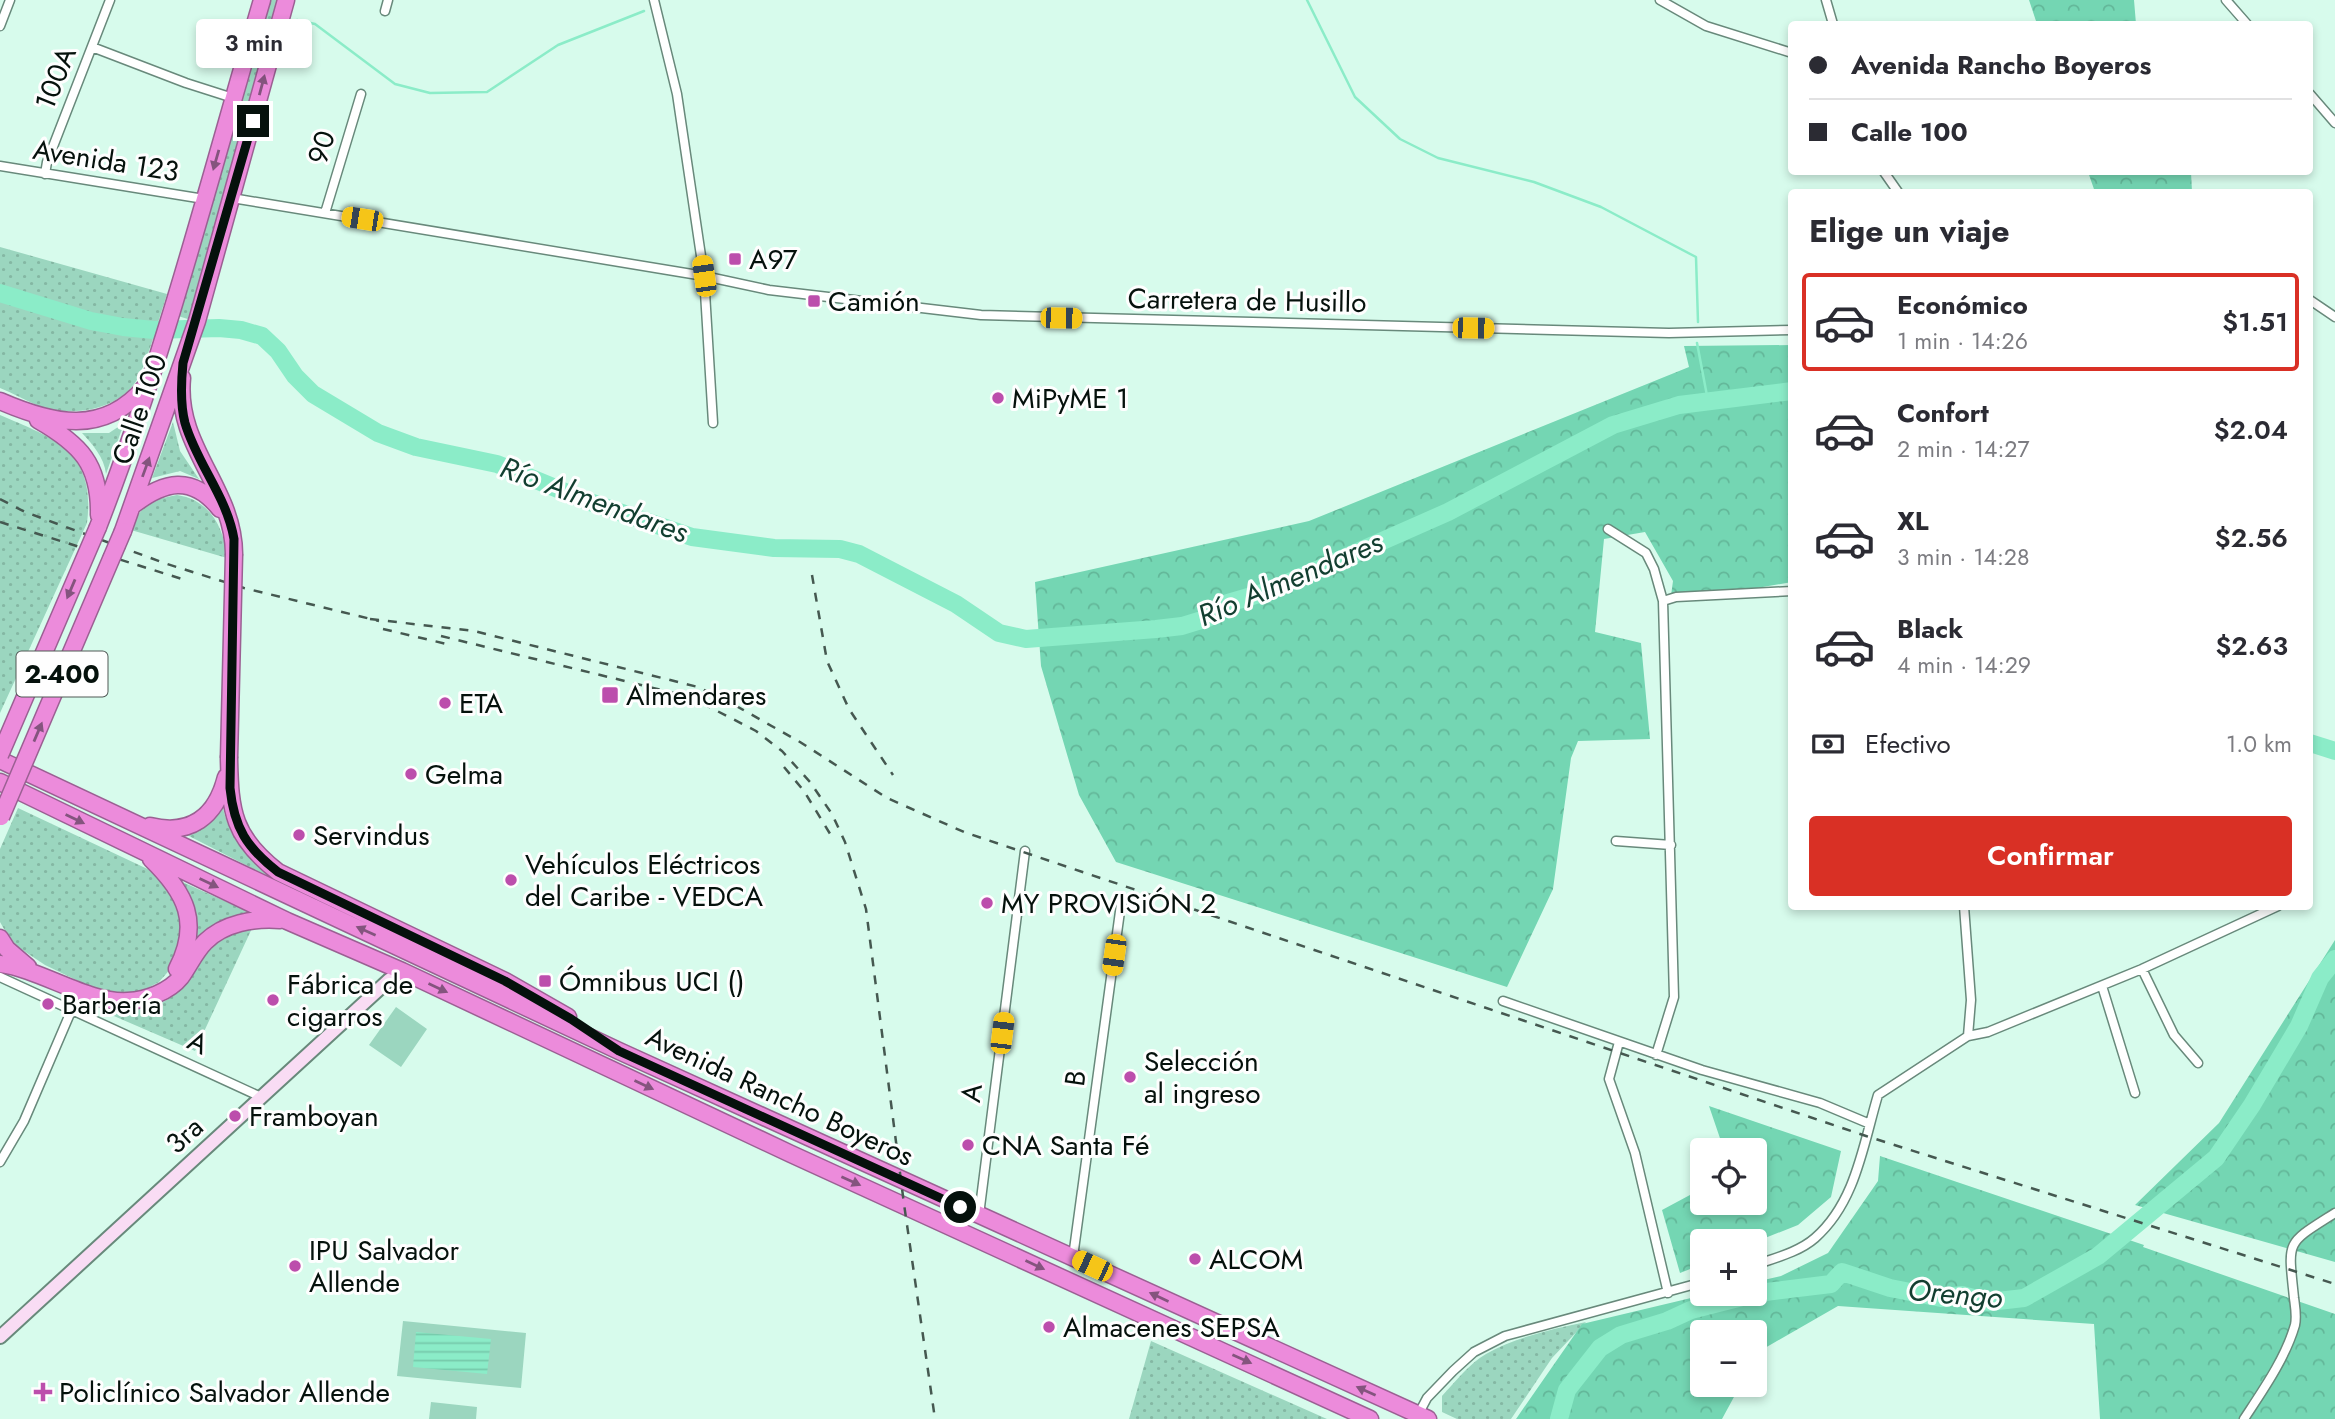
<!DOCTYPE html>
<html lang="es">
<meta charset="utf-8">
<style>
:root{--surface:#fff;--page:#f2f2f3;--text:#2b2b33;--muted:#7c7c81;--line:#e1e1e2;--accent:#d93025}
body{margin:0;font-family:Jost,sans-serif;background:var(--page);color:var(--text);height:100vh;display:flex;flex-direction:column;font-size:26px;white-space:nowrap}
*{box-sizing:border-box;margin:0}
p{font-size:23px;color:var(--muted)}
.icon{flex:none;width:38px;height:38px;fill:none;stroke:currentColor;stroke-width:2;stroke-linecap:round;stroke-linejoin:round}
.map{position:relative;flex:1;overflow:hidden}
.sheet{position:absolute;left:1788px;top:189px;width:525px;height:721px;display:flex;flex-direction:column;background:var(--surface);border-radius:7px;box-shadow:0 4px 10px #0003}
.sheet>*{flex:none}
.top-card{position:absolute;left:1788px;top:21px;width:525px;height:154px;border-radius:7px;box-shadow:0 4px 10px #0003;display:grid;align-content:center;height:154px;padding:0 21px;background:var(--surface)}
.fabs{position:absolute;left:1690px;top:1138px;display:grid;gap:14px}
.fabs a{display:grid;place-items:center;width:77px;height:77px;border-radius:7px;background:var(--surface);box-shadow:0 4px 10px #0003;font-size:35px}
.end{position:absolute;width:32px;height:32px;margin:-16px;border:9px solid #05110c;background:#fff;box-shadow:0 0 0 4px #fff}
.from{border-radius:50%}
.bubble{position:absolute;height:49px;border-radius:7px;background:var(--surface);box-shadow:0 4px 10px #0003;font-size:23px;font-weight:600;line-height:49px;text-align:center}
.car{position:absolute;width:21px;height:42px;margin:-21px -10px;border-radius:9px;box-shadow:0 0 5px 2px #0007;background:linear-gradient(#f5c518 24%,#345 0 40%,#f5c518 0 76%,#345 0 86%,#f5c518 0)}
.top-card b{display:flex;align-items:center;gap:24px;height:66px;font-size:26px}
.top-card b+b{border-top:2px solid var(--line)}
.top-card i{width:18px;height:18px;background:var(--text)}
ul{padding:0;list-style:none}
li{display:flex;align-items:center;gap:21px;height:98px;margin:0 14px 10px;padding:0 7px;border:4px solid transparent;border-radius:7px}
li div{flex:1}
li b{display:block;font-size:26px}
li em{font-style:normal;font-weight:600}
li.active{border-color:var(--accent)}
li>.icon{width:63px;height:63px;stroke-width:1.5}
h2{padding:0 21px;font-size:32px;line-height:84px}
.pay{display:flex;align-items:center;gap:18px;height:77px;padding:0 21px;font-size:26px}
.pay p{margin-inline-start:auto}
.action{display:flex;gap:14px;margin-top:auto;padding:14px 21px}
.action a{flex:1;height:80px;border-radius:7px;background:var(--accent);color:#fff;font-size:28px;font-weight:600;line-height:80px;text-align:center}
.map>svg:first-child{display:block}
.grass{fill:url(#grass-dots)}
.forest{fill:url(#forest-crowns)}
.pitch{fill:#9bd6bf}
.water{fill:url(#water-rules)}
.lines{fill:none;stroke-linecap:round;stroke-linejoin:round}
.stream{stroke:#8becc8;stroke-width:2.5}
.river{stroke:#8becc8;stroke-width:18}
.street-casing{stroke:#68897b;stroke-width:11}
.secondary-casing{stroke:#68897b;stroke-width:16}
.highway-casing{stroke:#9b6093;stroke-width:19}
.street{stroke:#fff;stroke-width:8}
.secondary{stroke:#f9dcf4;stroke-width:12}
.highway{stroke:#ec8bdb;stroke-width:16}
.rail{stroke:#455850;stroke-width:2.5;stroke-dasharray:9 9;stroke-linecap:butt}
.highway-bridge-casing{stroke:#9b6093;stroke-width:19;stroke-linecap:butt}
.highway-bridge{stroke:#ec8bdb;stroke-width:16}
.oneway{fill:#84547e}
.route{stroke:#05110c;stroke-width:9}
.poi-dot{fill:#bc4eac;stroke:#fefefe;stroke-width:2.5}
.labels{text-anchor:middle;stroke-width:6;stroke-linejoin:round;paint-order:stroke}
.shield{fill:#fefefe;stroke:#505855;stroke-width:2}
.shield-label{font-size:26px;font-weight:bold;fill:#05110c}
.street-label{font-size:28px;fill:#05110c;stroke:#fefefe}
.poi-label{font-size:28px;fill:#05110c;stroke:#fefefe;text-anchor:start}
.water-label{font-size:30px;font-style:italic;fill:#123e30;stroke:#fefefe}
</style>
<div class="map">
<svg width="2335" height="1419" viewBox="0 0 2335 1419">
<defs>
<pattern id="grass-dots" width="8" height="8" patternUnits="userSpaceOnUse" patternTransform="scale(1.75)"><rect width="8" height="8" fill="#9bd6bf"/><path d="M2 2h.1M6 6h.1" fill="none" stroke="#84b7a3" stroke-width="1.8" stroke-linecap="round"/></pattern>
<pattern id="forest-crowns" width="20" height="18" patternUnits="userSpaceOnUse" patternTransform="scale(1.75)"><rect width="20" height="18" fill="#74d6b3"/><path d="M2 6a3 3 0 1 1 6 0M12 15a3 3 0 1 1 6 0" fill="none" stroke="#63b799"/></pattern>
<pattern id="water-rules" width="6" height="5" patternUnits="userSpaceOnUse" patternTransform="scale(1.75)"><rect width="6" height="5" fill="#8becc8"/><path d="M0 2.5h6" fill="none" stroke="#76c9ab"/></pattern>
</defs>
<rect width="100%" height="100%" fill="#d7fbec"/>
<path class="grass" d="M267,0H280L191,320L178,316Z
M0,247L167,294C158,321 151,350 139,376C122,410 72,418 39,406C26,401 13,393 0,388Z
M0,415C56,439 96,452 87,523L0,713Z
M173,422L180,451L199,479L180,471L152,478Z
M124,423L106,474C104,457 93,445 82,433H109Z
M177,495C210,500 224,527 227,558L131,530C141,504 151,500 177,495Z
M222,804C229,840 250,860 277,881L187,835L203,828Z
M18,808L156,873L180,906L185,931L173,966L159,982L138,993L127,995L97,990L45,965L18,947L8,936L0,922V849Z
M178,880L251,913L231,919L193,945Z
M254,924L195,1051L100,1010C120,1010 146,1011 165,1001C184,991 191,973 204,957C217,940 235,932 254,924Z
M1586,1322L1552,1358L1511,1419H1457L1442,1412V1396C1455,1382 1469,1364 1486,1354C1516,1337 1553,1329 1586,1322Z
M1151,1341L1327,1419H1129Z"/>
<path class="forest" d="M2029,0H2134L2136,24H2037Z
M2088,172H2191L2192,192H2095Z
M1792,345V582L1670,603L1673,581L1645,532L1604,539L1595,632L1641,643L1650,739L1578,741L1571,758L1553,889L1507,987L1116,862L1079,795L1041,666L1035,582L1309,521L1689,367L1684,346Z
M2335,940V1262L2135,1205L2219,1123Z
M1709,1106L1841,1151L1831,1197L1798,1225L1755,1242L1703,1241V1264L1680,1273L1662,1210L1703,1188V1202H1755V1150H1724Z
M1880,1156L2144,1245L2143,1247L2335,1314V1419H2100L2094,1324L1838,1306L1758,1352L1755,1357V1332H1703V1384H1741L1722,1419H1516L1582,1324L1712,1293H1755V1282L1781,1276L1828,1253L1878,1181Z"/>
<path class="pitch" d="M396,1007L427,1029L401,1067L369,1045Z
M403,1321L526,1333L521,1388L397,1376Z
M431,1402L477,1407L476,1419H429Z"/>
<path class="water" d="M416,1332L491,1339L487,1374L413,1367Z"/>
<g class="lines">
<path class="stream" d="M1307,0L1355,97L1400,139L1438,158L1534,182L1601,207L1696,257L1698,322
M297,20L315,24L395,84L430,93L487,92L558,45L644,11
M1697,343L1708,401"/>
<path class="river" d="M0,293L91,321L123,327L154,330L219,328L241,330L262,336L278,351L295,376L313,394L378,433L416,447L497,464L587,501L692,537L774,548L840,549L859,554L956,604L999,633L1026,639L1156,629L1182,626L1208,618L1228,603L1269,591L1448,512L1613,425L1679,405L1792,391
M2310,743L2335,751
M1559,1419L1567,1390L1600,1348L1621,1335L1667,1321L1691,1310L1758,1293L1831,1284L1842,1272L1890,1288L1941,1298L1962,1295L1989,1302L2024,1298L2098,1256L2216,1158L2252,1105L2299,1026L2320,978L2335,959"/>
<defs>
<path id="street" d="M654,0L677,94L704,276L713,423
M1660,0L1706,26L1792,53
M1826,0L1833,24
M2226,0L2247,24
M385,11L388,0
M0,26L10,0
M92,47L186,83L233,98
M2310,94L2335,123
M0,166L204,199
M1884,172L1898,192
M45,174L47,162L110,0
M232,198L704,276L769,290L981,315L1669,333L1792,330
M325,213L361,94
M2310,300L2335,317
M1608,529L1646,553L1654,569L1663,601L1674,997L1656,1055
M1663,601L1676,597L1792,591
M1616,841L1671,845
M1964,906L1971,1000L1968,1036
M2142,969L2174,1035L2198,1063
M0,977L261,1097
M2102,986L2135,1093
M1503,1001L1702,1070L1820,1103L1870,1124
M1619,1042L1609,1079L1635,1153L1668,1293
M0,1162L24,1121L72,1009
M979,1215L1025,851
M1073,1257L1121,904
M1755,1265C1775,1258 1799,1252 1815,1238C1856,1202 1863,1145 1878,1095L1968,1036L1988,1032L2142,969L2278,906
M1418,1415L1427,1398L1453,1371L1474,1352L1505,1336L1703,1282
M2244,1419C2263,1390 2285,1359 2295,1325C2297,1316 2295,1306 2294,1298C2288,1239 2285,1245 2335,1213"/>
<path id="secondary" d="M0,1337L389,980L402,971"/>
<path id="highway" d="M182,378C175,447 234,488 234,554
M0,401C53,424 103,436 145,387
M38,420C80,444 100,464 99,515
M132,506C164,481 192,474 220,509
M98,527C165,355 210,177 262,0
M123,531L197,321L286,0
M229,758C230,812 233,837 278,872L505,981L568,1017
M0,760L619,1051L1428,1419
M0,782L287,921L402,971L791,1154L1370,1419
M150,826C190,836 216,817 226,777
M151,859C186,893 201,923 177,969
M0,938L7,949L28,967
M0,964C41,969 89,1004 128,1001C146,1000 169,992 181,977C189,966 195,952 205,942C224,923 254,918 280,920"/>
</defs>
<use href="#street" class="street-casing"/>
<use href="#secondary" class="secondary-casing"/>
<use href="#highway" class="highway-casing"/>
<use href="#street" class="street"/>
<use href="#secondary" class="secondary"/>
<use href="#highway" class="highway"/>
<path class="rail" d="M0,499L25,512L167,564L244,588L379,621
M0,522L182,579
M812,575L827,661L849,709L893,775
M370,619L474,631L698,687L731,703L800,742L887,798L964,832L1866,1136L2335,1284
M383,629L451,645
M441,636L690,697L756,731L782,751L810,782L832,814L845,842L866,909L904,1204L935,1419
M784,767L804,791L832,837"/>
<defs>
<path id="highway-bridge" d="M0,755L98,527
M229,758L234,554
M1,817L123,531"/>
</defs>
<use href="#highway-bridge" class="highway-bridge-casing"/>
<use href="#highway-bridge" class="highway-bridge"/>
</g>
<defs><path id="oneway-solid" d="M-6-.8H1V-3.2L6.5 0L1 3.2V.8H-6Z" transform="scale(1.75)"/></defs>
<g class="oneway">
<use href="#oneway-solid" transform="translate(262 85) rotate(-75)"/>
<use href="#oneway-solid" transform="translate(216 160) rotate(106)"/>
<use href="#oneway-solid" transform="translate(146 467) rotate(-70)"/>
<use href="#oneway-solid" transform="translate(71 589) rotate(113)"/>
<use href="#oneway-solid" transform="translate(38 732) rotate(-67)"/>
<use href="#oneway-solid" transform="translate(75 819) rotate(26)"/>
<use href="#oneway-solid" transform="translate(209 883) rotate(26)"/>
<use href="#oneway-solid" transform="translate(366 931) rotate(-156)"/>
<use href="#oneway-solid" transform="translate(438 988) rotate(25)"/>
<use href="#oneway-solid" transform="translate(644 1085) rotate(25)"/>
<use href="#oneway-solid" transform="translate(851 1181) rotate(24)"/>
<use href="#oneway-solid" transform="translate(1035 1265) rotate(25)"/>
<use href="#oneway-solid" transform="translate(1159 1297) rotate(-155)"/>
<use href="#oneway-solid" transform="translate(1242 1359) rotate(24)"/>
<use href="#oneway-solid" transform="translate(1366 1391) rotate(-156)"/>
</g>
<g class="lines">
<path class="route" d="M253,121L183,363C181,383 180,404 185,423C197,464 227,497 234,539L230,788C234,828 247,848 278,872L505,981L571,1019L619,1051L960,1207"/>
</g>
<g class="poi-dot">
<rect x="728" y="252" width="14" height="14" rx="3.5"/>
<rect x="807" y="294" width="14" height="14" rx="3.5"/>
<circle cx="998" cy="398" r="7"/>
<rect x="601" y="686" width="18" height="18" rx="3.5"/>
<circle cx="445" cy="703" r="7"/>
<circle cx="411" cy="774" r="7"/>
<circle cx="299" cy="835" r="7"/>
<circle cx="511" cy="880" r="7"/>
<circle cx="987" cy="903" r="7"/>
<rect x="538" y="974" width="14" height="14" rx="3.5"/>
<circle cx="273" cy="1000" r="7"/>
<circle cx="48" cy="1004" r="7"/>
<circle cx="1130" cy="1077" r="7"/>
<circle cx="235" cy="1116" r="7"/>
<circle cx="968" cy="1145" r="7"/>
<circle cx="1195" cy="1259" r="7"/>
<circle cx="295" cy="1266" r="7"/>
<circle cx="1049" cy="1327" r="7"/>
<path d="M39.5 1381.5h7v7h7v7h-7v7h-7v-7h-7v-7h7z"/>
</g>
<g class="labels">
<rect class="shield" x="16.5" y="651.5" width="91" height="45" rx="5"/>
<g class="shield-label">
<text x="62" y="683">2-400</text>
</g>
<g class="street-label">
<text transform="translate(55 78) rotate(-68)" y="10">100A</text>
<text transform="translate(321 147) rotate(-73)" y="10">90</text>
<text transform="translate(106 160) rotate(9)" y="10">Avenida 123</text>
<text transform="translate(1247 300) rotate(1)" y="10">Carretera de Husillo</text>
<text transform="translate(139 409) rotate(-71)" y="10">Calle 100</text>
<text transform="translate(198 1042) rotate(25)" y="10">A</text>
<text transform="translate(1075 1078) rotate(-82)" y="10">B</text>
<text transform="translate(971 1093) rotate(-83)" y="10">A</text>
<text transform="translate(780 1096) rotate(25)" y="10">Avenida Rancho Boyeros</text>
<text transform="translate(184 1135) rotate(-42)" y="10">3ra</text>
</g>
<g class="poi-label">
<text x="749" y="269">A97</text>
<text x="828" y="311">Camión</text>
<text x="1012" y="408">MiPyME 1</text>
<text x="626" y="705">Almendares</text>
<text x="459" y="713">ETA</text>
<text x="425" y="784">Gelma</text>
<text x="313" y="845">Servindus</text>
<text x="525" y="874">Vehículos Eléctricos<tspan x="525" dy="32">del Caribe - VEDCA</tspan></text>
<text x="1001" y="913">MY PROVISiÓN 2</text>
<text x="559" y="991">Ómnibus UCI ()</text>
<text x="287" y="994">Fábrica de<tspan x="287" dy="32">cigarros</tspan></text>
<text x="62" y="1014">Barbería</text>
<text x="1144" y="1071">Selección<tspan x="1144" dy="32">al ingreso</tspan></text>
<text x="249" y="1126">Framboyan</text>
<text x="982" y="1155">CNA Santa Fé</text>
<text x="309" y="1260">IPU Salvador<tspan x="309" dy="32">Allende</tspan></text>
<text x="1209" y="1269">ALCOM</text>
<text x="1063" y="1337">Almacenes SEPSA</text>
<text x="59" y="1402">Policlínico Salvador Allende</text>
</g>
<g class="water-label">
<text transform="translate(594 500) rotate(20)" y="10">Río Almendares</text>
<text transform="translate(1290 579) rotate(-23)" y="10">Río Almendares</text>
<text transform="translate(1955 1294) rotate(5)" y="10">Orengo</text>
</g>
</g>
</svg>
<div class="fabs">
<a><svg class="icon" aria-label="locate" viewBox="0 0 24 24"><circle cx="12" cy="12" r="6"/><path d="M12 2v4M12 18v4M2 12h4M18 12h4"/></svg></a>
<a>+</a>
<a>−</a>
</div>
<i class="end from" style="left:960px;top:1207px"></i>
<i class="end" style="left:253px;top:121px"></i>
<div class="bubble" style="left:196px;top:19px;width:116px">3 min</div>
<i class="car" style="left:362px;top:219px;rotate:279deg"></i>
<i class="car" style="left:704px;top:276px;rotate:352deg"></i>
<i class="car" style="left:1061px;top:318px;rotate:91deg"></i>
<i class="car" style="left:1473px;top:328px;rotate:91deg"></i>
<i class="car" style="left:1114px;top:955px;rotate:188deg"></i>
<i class="car" style="left:1002px;top:1033px;rotate:7deg"></i>
<i class="car" style="left:1092px;top:1266px;rotate:295deg"></i>
<div class="top-card">
<b><i class="from"></i>Avenida Rancho Boyeros</b>
<b><i></i>Calle 100</b>
</div>
<section class="sheet">
<h2>Elige un viaje</h2>
<ul>
<li class="active"><svg class="icon" aria-label="car" viewBox="0 0 24 24"><path d="M5 17H2v-5l4-1 3-4h7l3 4 3 1v5h-3M9 17h6M6 11h13"/><circle cx="7" cy="17" r="2"/><circle cx="17" cy="17" r="2"/></svg><div><b>Económico</b><p>1 min · 14:26</p></div><em>$1.51</em></li>
<li><svg class="icon" aria-label="car" viewBox="0 0 24 24"><path d="M5 17H2v-5l4-1 3-4h7l3 4 3 1v5h-3M9 17h6M6 11h13"/><circle cx="7" cy="17" r="2"/><circle cx="17" cy="17" r="2"/></svg><div><b>Confort</b><p>2 min · 14:27</p></div><em>$2.04</em></li>
<li><svg class="icon" aria-label="car" viewBox="0 0 24 24"><path d="M5 17H2v-5l4-1 3-4h7l3 4 3 1v5h-3M9 17h6M6 11h13"/><circle cx="7" cy="17" r="2"/><circle cx="17" cy="17" r="2"/></svg><div><b>XL</b><p>3 min · 14:28</p></div><em>$2.56</em></li>
<li><svg class="icon" aria-label="car" viewBox="0 0 24 24"><path d="M5 17H2v-5l4-1 3-4h7l3 4 3 1v5h-3M9 17h6M6 11h13"/><circle cx="7" cy="17" r="2"/><circle cx="17" cy="17" r="2"/></svg><div><b>Black</b><p>4 min · 14:29</p></div><em>$2.63</em></li>
</ul>
<div class="pay"><svg class="icon" aria-label="cash" viewBox="0 0 24 24"><path d="M3 7h18v10H3z"/><circle cx="12" cy="12" r="2"/></svg>Efectivo<p>1.0 km</p></div>
<div class="action"><a>Confirmar</a></div>
</section>
</div>
